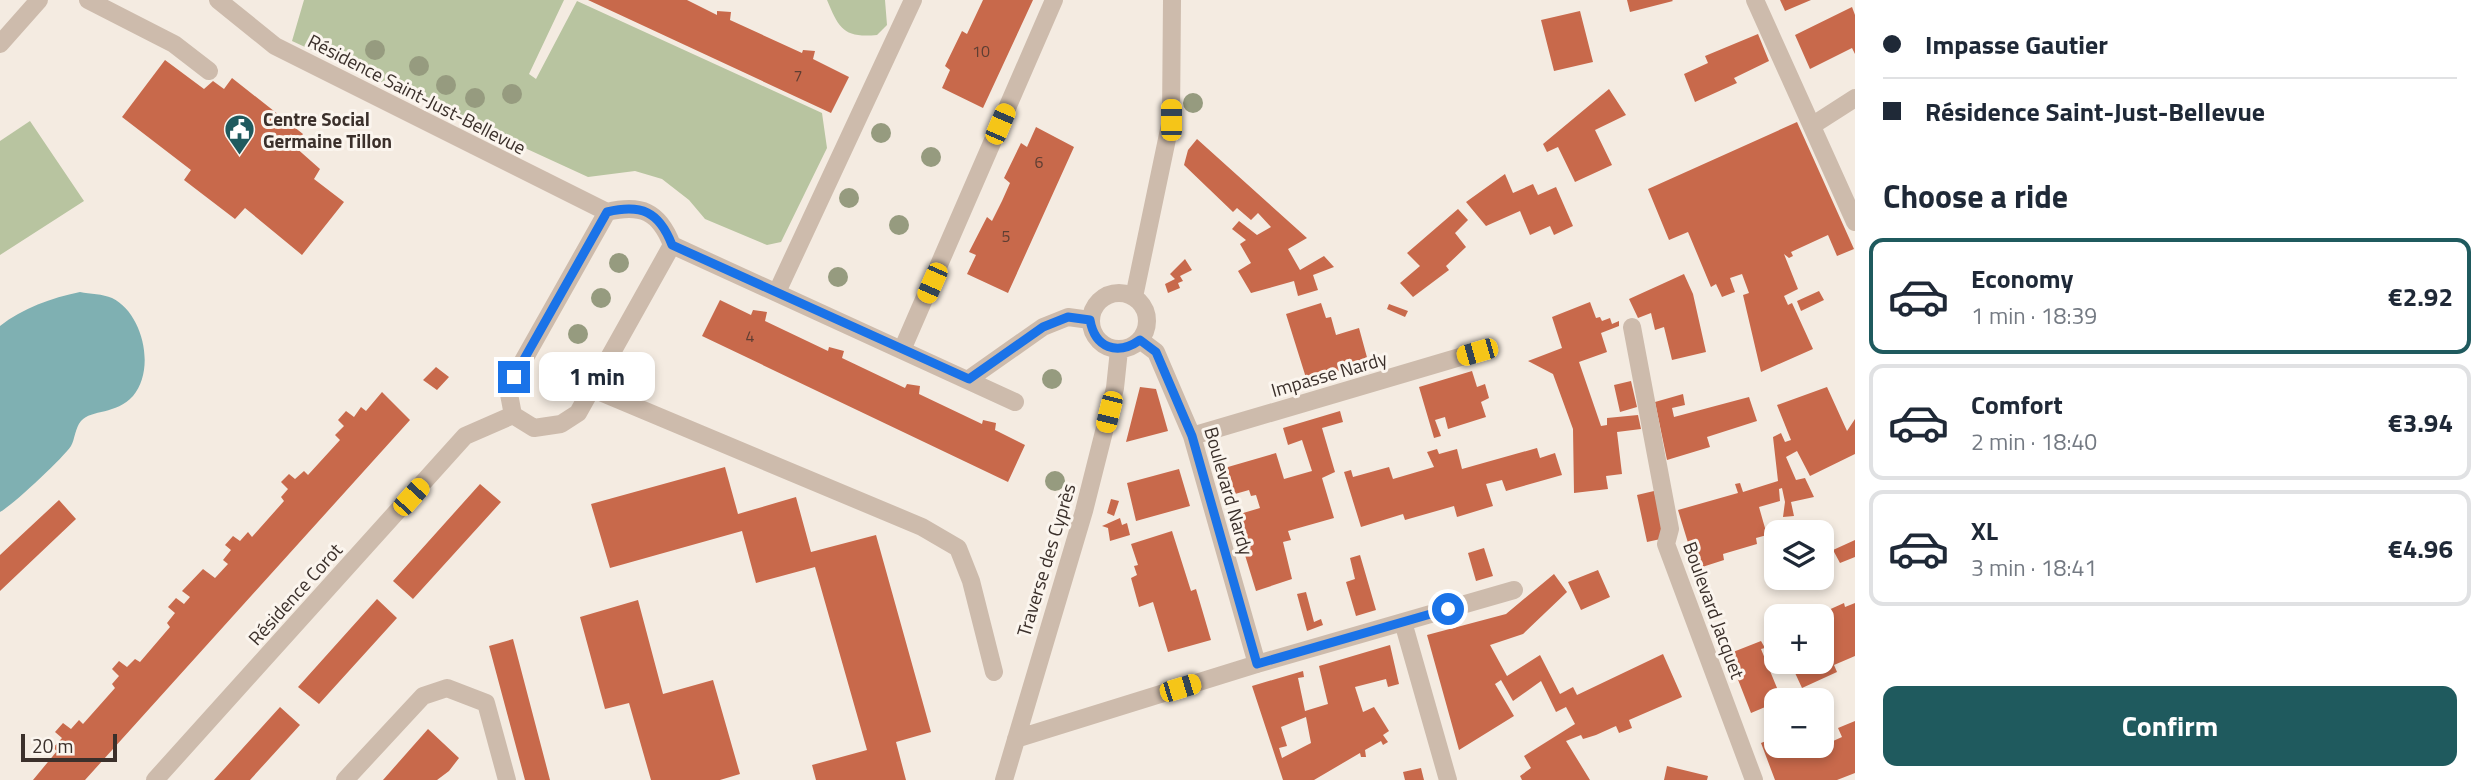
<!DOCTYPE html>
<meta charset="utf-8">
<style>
:root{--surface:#fff;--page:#f6f6f7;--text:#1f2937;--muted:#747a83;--line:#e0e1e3;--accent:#1f5a5e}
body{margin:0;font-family:"Titillium Web",sans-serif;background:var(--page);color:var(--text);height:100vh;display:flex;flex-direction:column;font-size:26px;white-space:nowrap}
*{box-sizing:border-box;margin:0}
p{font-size:23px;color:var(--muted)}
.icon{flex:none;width:38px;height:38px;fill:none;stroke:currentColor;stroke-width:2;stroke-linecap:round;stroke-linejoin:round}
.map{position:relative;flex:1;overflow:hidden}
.details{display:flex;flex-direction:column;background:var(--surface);width:630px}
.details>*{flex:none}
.top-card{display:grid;align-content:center;height:154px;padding:0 28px;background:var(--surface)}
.tools{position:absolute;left:1764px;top:520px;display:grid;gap:14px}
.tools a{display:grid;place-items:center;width:70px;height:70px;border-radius:14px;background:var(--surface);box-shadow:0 4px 10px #0003;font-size:35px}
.scale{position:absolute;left:21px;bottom:18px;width:96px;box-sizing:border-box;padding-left:7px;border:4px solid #3b302b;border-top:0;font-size:19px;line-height:24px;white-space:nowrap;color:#3b302b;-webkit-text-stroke:5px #fbf5ee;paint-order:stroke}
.end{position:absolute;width:32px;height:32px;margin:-16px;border:9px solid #1a73e8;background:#fff;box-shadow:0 0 0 4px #fff}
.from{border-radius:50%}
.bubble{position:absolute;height:49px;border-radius:14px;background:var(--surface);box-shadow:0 4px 10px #0003;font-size:23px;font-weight:700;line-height:49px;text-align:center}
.car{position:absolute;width:21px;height:42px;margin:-21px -10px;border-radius:9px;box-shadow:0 0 5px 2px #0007;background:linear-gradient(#f5c518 24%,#345 0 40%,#f5c518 0 76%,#345 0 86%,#f5c518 0)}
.top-card b{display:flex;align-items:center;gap:24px;height:66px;font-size:26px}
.top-card b+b{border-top:2px solid var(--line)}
.top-card i{width:18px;height:18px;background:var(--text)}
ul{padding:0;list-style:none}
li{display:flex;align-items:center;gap:21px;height:116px;margin:0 14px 10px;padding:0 14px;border:4px solid var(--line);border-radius:14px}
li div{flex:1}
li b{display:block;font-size:26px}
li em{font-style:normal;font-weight:700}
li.active{border-color:var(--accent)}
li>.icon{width:63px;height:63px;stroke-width:1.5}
h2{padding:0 28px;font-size:32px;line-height:84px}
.primary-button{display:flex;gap:14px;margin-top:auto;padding:14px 28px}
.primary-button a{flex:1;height:80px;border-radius:14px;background:var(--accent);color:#fff;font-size:28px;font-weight:700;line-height:80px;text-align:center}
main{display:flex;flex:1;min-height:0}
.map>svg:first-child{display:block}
.green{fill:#b8c4a0}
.water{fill:#7fb0b2}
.building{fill:#c8694b;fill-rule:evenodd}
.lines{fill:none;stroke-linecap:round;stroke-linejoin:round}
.minor{stroke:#cdbbac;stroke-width:18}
.tree{fill:#969b7f}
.route{stroke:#1a73e8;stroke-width:9}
.labels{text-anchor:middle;stroke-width:6;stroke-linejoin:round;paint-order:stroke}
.number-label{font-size:16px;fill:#5e3e33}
.street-label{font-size:19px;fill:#3b302b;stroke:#fbf5ee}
.poi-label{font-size:19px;font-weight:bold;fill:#3b302b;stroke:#fbf5ee;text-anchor:start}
</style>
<main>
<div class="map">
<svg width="1855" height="780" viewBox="0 0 1855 780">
<rect width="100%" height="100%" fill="#f4ebe1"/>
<path class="green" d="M304,0H564L529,74L536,79L577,1L822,113L827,148L781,242L767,245L705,219L689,200L662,179L635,171L588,177L292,41Z
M827,0H885L887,25L877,35C844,38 839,29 827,0Z
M30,121L84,201L0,255V141Z"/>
<path class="water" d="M80,292C90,294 103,294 112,298C143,313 156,369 133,396C116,415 92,409 81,421C75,428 75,439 71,446C63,458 12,506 0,512V326C23,308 51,298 80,292Z"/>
<path class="building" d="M588,0H687L717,15V11L731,12L730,20L802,53L803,50L815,51L813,59L849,77L831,113Z
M983,0H1033L983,108L942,88L950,70L945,66L962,31L967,34Z
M1627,0H1672L1673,1L1630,12Z
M1780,0H1811L1785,11Z
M1852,7L1855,15V54L1852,48L1810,69L1795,35Z
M1580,11L1593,62L1554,71L1541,20Z
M1758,34L1769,61L1734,78L1737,83L1695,102L1684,74L1708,63L1705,56Z
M165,60L204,89L213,81L224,89L232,78L303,134L294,146L320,169L314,179L344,202L302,255L245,208L235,219L184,180L191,170L122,117Z
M1609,89L1626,115L1595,130L1612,165L1575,182L1558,147L1547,152L1543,144Z
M1797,122L1854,249L1837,256L1828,235L1791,252L1793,256L1789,258L1784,254L1798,289L1784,296L1788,305L1792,303L1813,349L1761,372L1743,295L1749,293L1742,274L1730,278L1735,292L1722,297L1716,284L1711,287L1688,232L1669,240L1648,189Z
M1036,127L1074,147L1008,293L967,274L976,255L969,252L987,217L992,221L1002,201L1010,183L1004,178L1021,143L1027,147Z
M1197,139L1307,238L1288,249L1300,270L1324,256L1334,267L1313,275L1318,290L1298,296L1294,281L1251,293L1238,271L1251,263L1240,244L1246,240L1232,229L1239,221L1257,235L1271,227L1258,213L1251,220L1237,208L1233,212L1184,165L1188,150Z
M1505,174L1513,193L1533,184L1538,195L1556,187L1573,226L1554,235L1550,226L1530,235L1520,211L1486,226L1466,202Z
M1458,209L1468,220L1455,233L1466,247L1446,266L1449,270L1413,297L1400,283L1420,266L1407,253Z
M1185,259L1192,270L1180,276L1183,281L1178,283L1180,288L1168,293L1165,284L1175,279L1170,274Z
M1684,274L1693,294L1706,352L1672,360L1664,327L1655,330L1651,313L1638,318L1629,299Z
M1819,291L1824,300L1801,311L1797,301Z
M720,300L751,315L753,310L767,312L765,321L828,351L829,347L844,351L842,358L905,388L907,384L920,386L919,394L982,424L983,420L996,423L995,430L1025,445L1008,482L702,336Z
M1590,302L1596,318L1600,317L1602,321L1610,318L1612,324L1619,321V326L1601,333L1607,352L1579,362L1601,426L1607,425V418L1638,415L1641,429L1617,432L1622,474L1606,476L1608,489L1574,493L1573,429L1553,374L1528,361L1562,348L1552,317Z
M1321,303L1326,318L1331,317L1336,335L1359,328L1368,361L1307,381L1286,314Z
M1389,304L1408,311L1405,317L1387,309Z
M436,367L449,377L437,390L423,380Z
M1472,371L1477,387L1485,384L1489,398L1481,402L1486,417L1448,429L1445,417L1435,420L1441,436L1434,438L1419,387Z
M1631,381L1637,407L1620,412L1614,385Z
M1140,387L1156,389L1168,431L1126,442Z
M1827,387L1847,431L1855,419V454L1810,476L1797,451L1786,457L1796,480L1805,478L1814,497L1791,502L1794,516L1783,517L1785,502L1782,488L1779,489L1780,501L1759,507L1767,535L1756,538L1757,544L1723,554L1724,560L1696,569L1678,510L1738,493L1735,484L1740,483L1743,492L1778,481L1773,437L1781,433L1785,442L1791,440L1777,405Z
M382,392L410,420L85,780H33L57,751L53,748L62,738L55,732L63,723L71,729L79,720L83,724L115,688L112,684L119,676L112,669L119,661L127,667L135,659L140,662L170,627L167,623L175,613L168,607L176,598L184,604L190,597L182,591L203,569L215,578L228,564L223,560L231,550L225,545L233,536L240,541L248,532L252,537L284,501L281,497L288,489L281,482L289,474L295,479L304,471L308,475L340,440L335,435L344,426L338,420L346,411L354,417L361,407L366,411Z
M1683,394L1685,405L1672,408L1674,417L1749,397L1757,421L1707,437L1710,447L1667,460L1655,402Z
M1340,411L1343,422L1322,428L1335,472L1322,478L1334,518L1288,531L1291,540L1283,542L1292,579L1256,591L1233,516L1260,508L1256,495L1251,496L1249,490L1228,496L1221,469L1276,453L1284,479L1312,471L1302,440L1288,445L1283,428Z
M1537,448L1540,458L1555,453L1562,475L1506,491L1502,480L1486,484L1493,506L1457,517L1454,506L1405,520L1403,514L1361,527L1344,472L1351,470L1353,477L1389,467L1393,479L1434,467L1427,452L1437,449L1439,454L1457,449L1462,469Z
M725,467L738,514L796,497L811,552L876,535L931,732L896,742L906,780H816L812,765L867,750L815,567L756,583L742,531L610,568L591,504Z
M1179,469L1190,506L1136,521L1127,483Z
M480,484L501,502L413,599L393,581Z
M1654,491L1665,538L1647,542L1637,495Z
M1111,499L1119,501L1114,516L1107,513Z
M59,500L76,519L0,591V555Z
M1120,518L1122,525L1127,523L1130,535L1110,541L1108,528L1102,526Z
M1172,531L1191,591L1196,589L1211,640L1168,652L1153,602L1139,607L1131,578L1137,575L1134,566L1138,565L1131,544Z
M1855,540V557L1840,563L1833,550Z
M1484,548L1493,576L1476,581L1468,553Z
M1360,555L1376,610L1356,616L1346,582L1355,579L1350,558Z
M1598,570L1610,597L1581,610L1568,582Z
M1554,574L1567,592L1523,634L1490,645L1507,676L1540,655L1560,694L1573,687L1577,695L1663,654L1682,697L1629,720L1632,728L1619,733L1616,726L1596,735L1583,739L1581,735L1566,741L1590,780H1522L1520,776L1531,768L1524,756L1575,724L1566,707L1556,712L1541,681L1513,701L1501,680L1495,684L1514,716L1459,750L1427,635L1506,614Z
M1306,592L1314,622L1321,619L1323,625L1307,631L1297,594Z
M377,599L397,618L319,704L298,687Z
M638,600L663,694L713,680L740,774L720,780H651L629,703L605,709L580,617Z
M1844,603L1845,607L1855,603V656L1834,665L1837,672L1802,688L1790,662H1822V616H1815Z
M1801,608L1804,616H1782L1795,610Z
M513,639L550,780H525L489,646Z
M1761,641L1765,648L1761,649L1782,700L1751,713L1728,654Z
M1390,645L1399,684L1388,687L1386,679L1355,687L1363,712L1374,707L1389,731L1383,735L1388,742L1383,745L1381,741L1365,750L1366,757H1361L1360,753L1314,780H1283L1252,686L1303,671L1304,677L1298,678L1305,711L1328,704L1319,666ZM1306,717L1311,743L1282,758L1279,748L1287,746L1281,727Z
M280,707L300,725L250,780H214Z
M1855,721V773L1837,780H1775L1761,743L1776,737V746H1822L1842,737L1838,728Z
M428,729L459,758L449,771L437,780H383Z
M1667,766L1708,776L1707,780H1664Z
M1421,768L1424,780H1405L1403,772Z"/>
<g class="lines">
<path class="minor" d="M88,0L174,44L209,71
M218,0L275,46L607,212C641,204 659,211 672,245L1015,402
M1755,0L1855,222
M0,44L39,0
M1813,125L1855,98
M777,292L913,0
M1091 321a28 28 0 1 1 56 0a28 28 0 1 1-56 0Z
M1134,297L1171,120L1172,0
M1632,327L1670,529L1666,544L1754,780
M1140,340L1156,352L1192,436L1257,664
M902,350L1054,0
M969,379L1043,327L1068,317L1090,320
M593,389L922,527L958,548L971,581L994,672
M513,415L509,394L514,377L607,212
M1192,436L1477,352
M1403,622L1448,780
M1016,739L1257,664L1514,590
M155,780L465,436L513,415L534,428L561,424L578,413L672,245
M345,780L423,696L447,688L486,703L507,780
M1004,780L1084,511L1115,388L1119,350"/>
</g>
<g class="tree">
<circle cx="375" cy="50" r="10"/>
<circle cx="419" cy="66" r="10"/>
<circle cx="446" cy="85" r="10"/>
<circle cx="512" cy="94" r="10"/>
<circle cx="475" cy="98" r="10"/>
<circle cx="1193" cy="103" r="10"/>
<circle cx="881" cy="133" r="10"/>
<circle cx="931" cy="157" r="10"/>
<circle cx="849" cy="198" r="10"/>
<circle cx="899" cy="225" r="10"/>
<circle cx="619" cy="263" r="10"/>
<circle cx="838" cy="277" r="10"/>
<circle cx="601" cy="298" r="10"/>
<circle cx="578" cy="334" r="10"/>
<circle cx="555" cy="376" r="10"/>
<circle cx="1052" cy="379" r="10"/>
<circle cx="1055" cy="481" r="10"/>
</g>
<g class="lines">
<path class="route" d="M514,377L607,212C641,204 659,211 672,245L969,379L1043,327L1068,317L1090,320C1095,348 1117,356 1140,340L1156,352L1192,436L1257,664L1448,609"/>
</g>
<defs>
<symbol id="civic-pin" viewBox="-11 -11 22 30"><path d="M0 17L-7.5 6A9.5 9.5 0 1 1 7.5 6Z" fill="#1f5a5e" stroke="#fbf5ee"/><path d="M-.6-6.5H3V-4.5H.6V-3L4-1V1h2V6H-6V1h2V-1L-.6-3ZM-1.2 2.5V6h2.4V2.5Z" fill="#fff"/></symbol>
</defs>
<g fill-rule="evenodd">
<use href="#civic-pin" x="222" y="112" width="35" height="47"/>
</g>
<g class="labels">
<g class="number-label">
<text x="981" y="57">10</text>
<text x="798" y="81">7</text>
<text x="1039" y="168">6</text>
<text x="1006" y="242">5</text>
<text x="750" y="342">4</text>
</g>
<g class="street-label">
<text transform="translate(417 94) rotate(27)" y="7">Résidence Saint-Just-Bellevue</text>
<text transform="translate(1329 374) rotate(-16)" y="7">Impasse Nardy</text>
<text transform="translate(1229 491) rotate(74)" y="7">Boulevard Nardy</text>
<text transform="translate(1046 560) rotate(-73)" y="7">Traverse des Cyprès</text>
<text transform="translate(295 594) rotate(-48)" y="7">Résidence Corot</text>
<text transform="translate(1714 610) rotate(70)" y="7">Boulevard Jacquet</text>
</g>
<g class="poi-label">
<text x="263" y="126">Centre Social<tspan x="263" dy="22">Germaine Tillon</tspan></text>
</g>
</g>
</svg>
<div class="tools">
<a><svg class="icon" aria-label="layers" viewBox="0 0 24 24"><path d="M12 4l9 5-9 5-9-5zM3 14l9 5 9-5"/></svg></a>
<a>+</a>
<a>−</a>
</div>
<div class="scale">20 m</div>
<i class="end from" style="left:1448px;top:609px"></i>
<i class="end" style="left:514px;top:377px"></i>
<div class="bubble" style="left:539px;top:352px;width:116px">1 min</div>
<i class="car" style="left:1171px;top:120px;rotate:0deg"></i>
<i class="car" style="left:1000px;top:124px;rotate:23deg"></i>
<i class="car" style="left:932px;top:283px;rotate:204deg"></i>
<i class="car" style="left:1477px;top:352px;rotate:254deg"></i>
<i class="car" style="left:1109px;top:412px;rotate:194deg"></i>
<i class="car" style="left:411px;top:497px;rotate:42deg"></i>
<i class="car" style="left:1180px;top:688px;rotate:73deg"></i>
</div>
<section class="details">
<div class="top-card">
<b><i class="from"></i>Impasse Gautier</b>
<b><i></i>Résidence Saint-Just-Bellevue</b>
</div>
<h2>Choose a ride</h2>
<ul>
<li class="active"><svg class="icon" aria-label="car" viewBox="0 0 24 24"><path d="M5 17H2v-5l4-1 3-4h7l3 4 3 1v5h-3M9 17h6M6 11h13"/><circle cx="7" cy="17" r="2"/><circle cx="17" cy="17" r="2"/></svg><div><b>Economy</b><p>1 min · 18:39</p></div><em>€2.92</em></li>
<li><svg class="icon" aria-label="car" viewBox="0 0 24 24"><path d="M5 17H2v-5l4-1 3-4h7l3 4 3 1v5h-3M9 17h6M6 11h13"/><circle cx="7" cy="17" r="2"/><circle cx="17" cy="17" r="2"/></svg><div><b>Comfort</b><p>2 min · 18:40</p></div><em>€3.94</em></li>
<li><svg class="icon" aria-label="car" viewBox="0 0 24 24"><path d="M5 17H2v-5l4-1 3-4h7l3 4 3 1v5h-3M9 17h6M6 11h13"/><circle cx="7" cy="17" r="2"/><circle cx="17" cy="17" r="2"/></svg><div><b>XL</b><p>3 min · 18:41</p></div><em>€4.96</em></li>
</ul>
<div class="primary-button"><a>Confirm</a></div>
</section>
</main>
